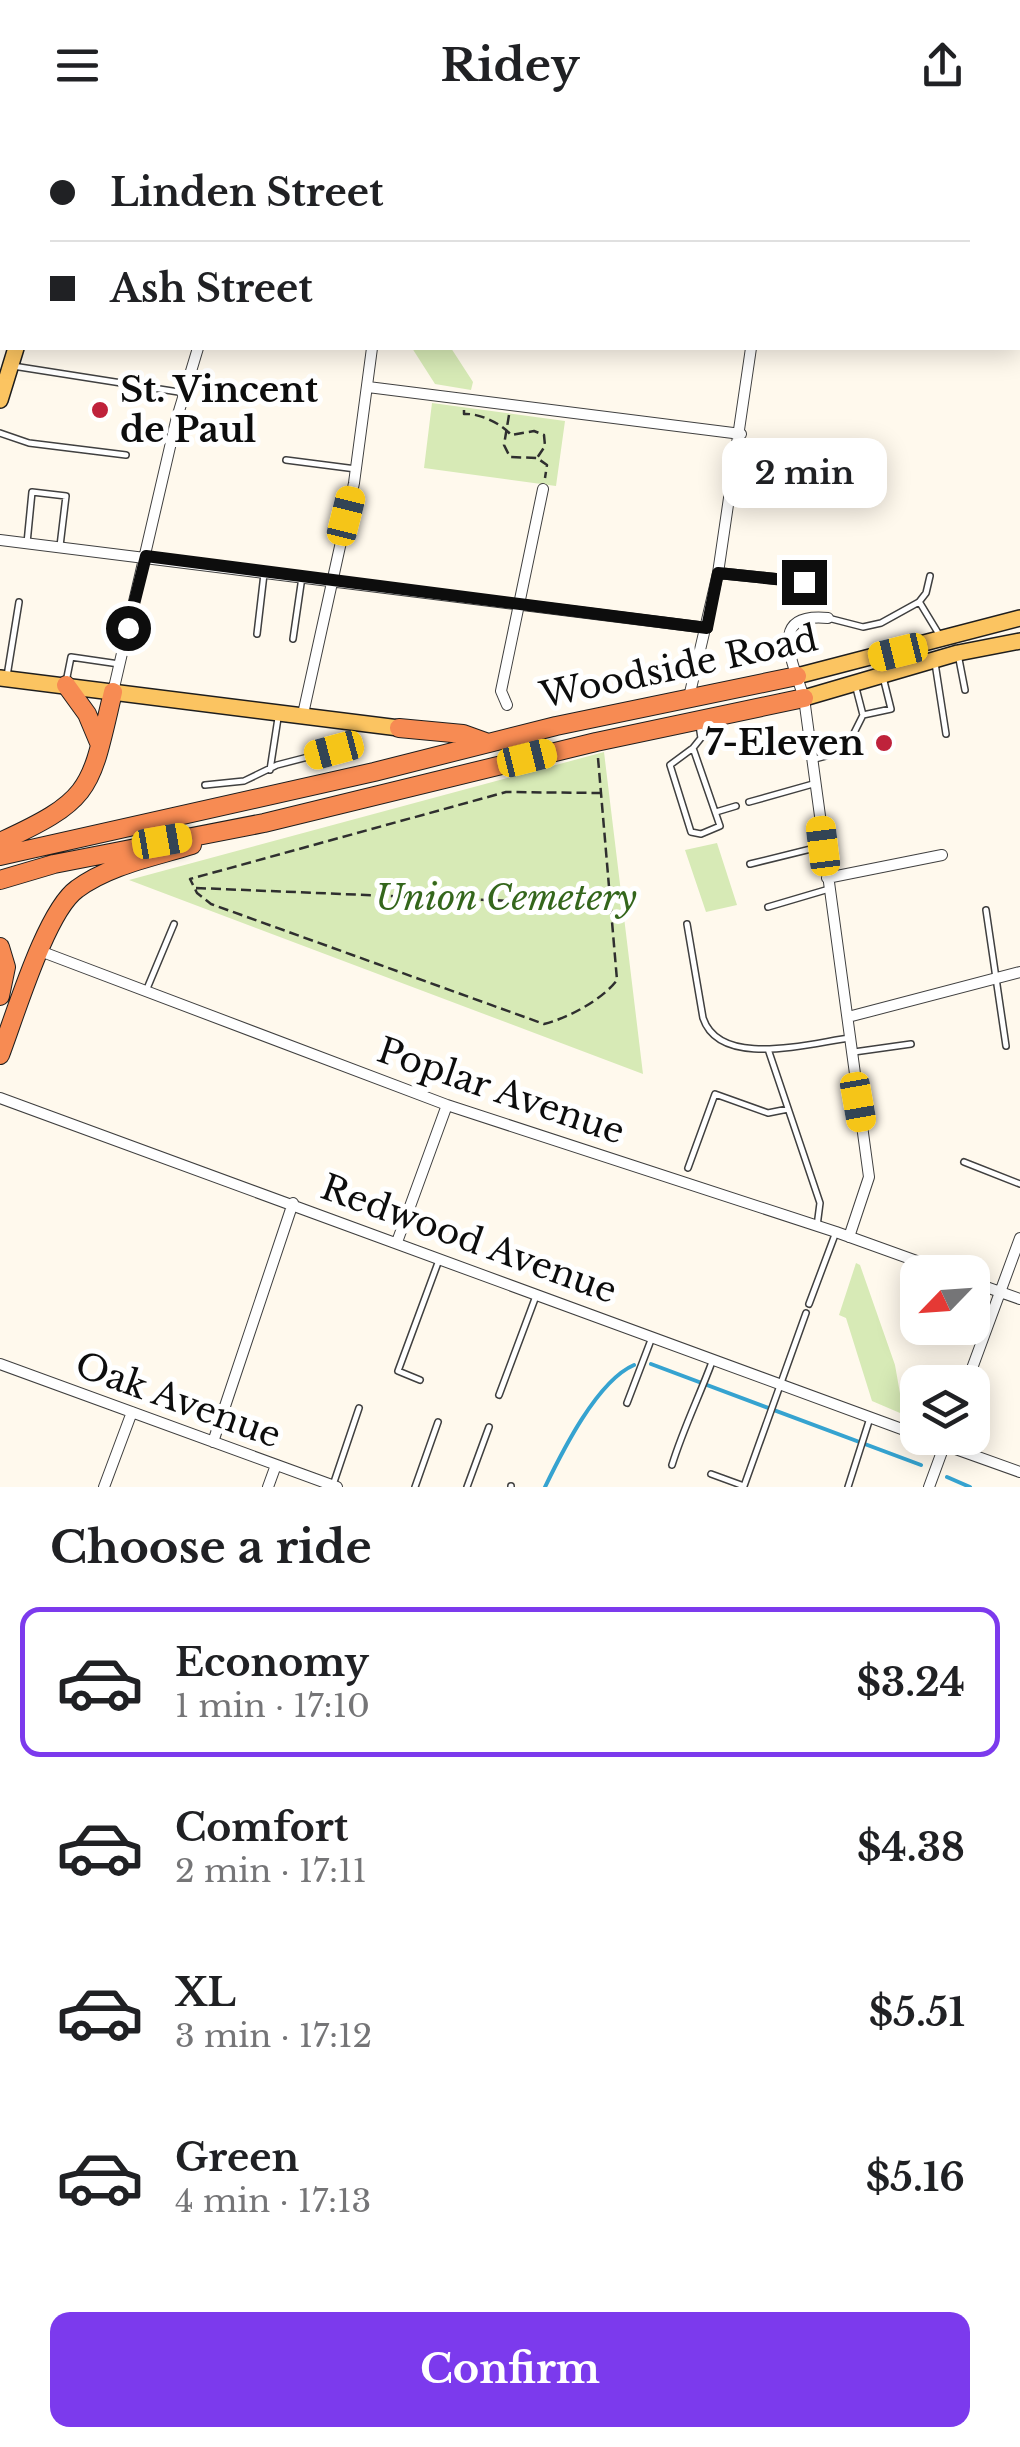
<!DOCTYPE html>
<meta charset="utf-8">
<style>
:root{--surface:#fff;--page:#f2f2f2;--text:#202124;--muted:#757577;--line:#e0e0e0;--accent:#7c3aed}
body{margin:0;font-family:"Libre Baskerville",serif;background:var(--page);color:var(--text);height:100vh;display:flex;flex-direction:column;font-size:38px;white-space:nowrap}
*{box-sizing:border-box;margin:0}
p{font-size:32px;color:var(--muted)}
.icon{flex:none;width:55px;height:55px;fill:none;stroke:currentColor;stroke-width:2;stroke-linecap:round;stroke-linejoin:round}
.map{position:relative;height:1357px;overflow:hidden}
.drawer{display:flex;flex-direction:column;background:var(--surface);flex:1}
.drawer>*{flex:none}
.top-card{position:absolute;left:0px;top:0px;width:1020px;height:220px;box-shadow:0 5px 25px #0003;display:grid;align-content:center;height:220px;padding:0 50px;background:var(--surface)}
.needle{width:65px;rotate:245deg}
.buttons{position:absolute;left:900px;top:1125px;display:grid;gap:20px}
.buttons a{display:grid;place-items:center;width:90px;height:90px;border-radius:20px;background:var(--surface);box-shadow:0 5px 25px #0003;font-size:50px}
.end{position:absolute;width:45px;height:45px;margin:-22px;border:12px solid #0d0d0d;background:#fff;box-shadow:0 0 0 5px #fff}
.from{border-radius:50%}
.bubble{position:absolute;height:70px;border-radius:20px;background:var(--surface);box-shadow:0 5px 25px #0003;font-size:32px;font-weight:800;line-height:70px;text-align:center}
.car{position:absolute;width:30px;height:60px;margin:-30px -15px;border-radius:12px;box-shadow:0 0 8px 2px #0007;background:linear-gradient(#f5c518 24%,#345 0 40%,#f5c518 0 76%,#345 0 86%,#f5c518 0)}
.top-card b{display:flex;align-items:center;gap:35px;height:95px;font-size:38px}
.top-card b+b{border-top:2px solid var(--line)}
.top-card i{width:25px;height:25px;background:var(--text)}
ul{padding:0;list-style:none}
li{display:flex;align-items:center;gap:30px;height:150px;margin:0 20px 15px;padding:0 30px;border:5px solid transparent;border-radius:20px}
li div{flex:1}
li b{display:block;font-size:38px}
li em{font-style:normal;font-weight:800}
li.current{border-color:var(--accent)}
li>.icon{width:90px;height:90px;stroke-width:1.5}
h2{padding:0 50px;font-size:45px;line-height:120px}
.primary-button{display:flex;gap:20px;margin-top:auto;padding:20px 50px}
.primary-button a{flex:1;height:115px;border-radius:20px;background:var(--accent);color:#fff;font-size:40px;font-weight:800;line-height:115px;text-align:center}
header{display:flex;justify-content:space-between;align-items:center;height:130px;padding:0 50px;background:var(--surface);font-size:45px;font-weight:800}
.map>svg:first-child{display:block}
.green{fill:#d7eab6}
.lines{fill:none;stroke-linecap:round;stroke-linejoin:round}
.stream{stroke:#36a3d0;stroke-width:4}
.lane-casing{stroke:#404040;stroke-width:8}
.street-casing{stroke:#404040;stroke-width:12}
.primary-casing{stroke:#1e1e1e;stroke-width:18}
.highway-casing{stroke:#1e1e1e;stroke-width:20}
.path{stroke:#2f2f2f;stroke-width:2.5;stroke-dasharray:10 5;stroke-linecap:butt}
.lane{stroke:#fff;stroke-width:5}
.street{stroke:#fff;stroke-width:10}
.primary{stroke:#fbc461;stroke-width:15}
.highway{stroke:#f78b53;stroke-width:18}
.route{stroke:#0d0d0d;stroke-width:12}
.poi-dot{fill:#bf223b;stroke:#fff;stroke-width:4}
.labels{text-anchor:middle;stroke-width:10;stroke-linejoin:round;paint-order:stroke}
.poi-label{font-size:35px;font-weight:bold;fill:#0d0d0d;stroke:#fff;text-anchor:start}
.street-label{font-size:35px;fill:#0d0d0d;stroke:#fff}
.park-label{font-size:35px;font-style:italic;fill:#34661c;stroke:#fff}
</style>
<header><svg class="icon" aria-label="menu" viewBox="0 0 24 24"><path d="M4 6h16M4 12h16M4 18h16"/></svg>Ridey<svg class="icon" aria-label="share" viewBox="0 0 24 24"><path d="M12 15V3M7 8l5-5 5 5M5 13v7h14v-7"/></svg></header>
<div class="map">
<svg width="1020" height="1357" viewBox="0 0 1020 1357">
<rect width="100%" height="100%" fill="#fff9ed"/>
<path class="green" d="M412,218H451L473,252L471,260L435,254Z
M432,273L565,291L556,356L424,338Z
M604,622L643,944L129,750Z
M717,713L737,775L706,782L685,720Z
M856,1133L860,1135L895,1235L901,1269H906L900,1283L872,1271L846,1188L839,1185Z"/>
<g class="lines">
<path class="stream" d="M651,1234L921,1335
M947,1347L970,1357
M545,1357C562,1322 597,1251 634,1235"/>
<defs>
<path id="lane" d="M84,1L96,2
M0,40L2,41
M13,236L185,263
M0,303L29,313L126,325
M286,330L356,339
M27,413L32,362L66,366L60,416
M920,473L940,506
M828,488L863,497L881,493L919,472L926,463L930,446
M257,504L264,444
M293,509L302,447
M958,524L965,560
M935,533L946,604
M7,546L19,472
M66,552L71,527L119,534
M863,585L891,579L883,547
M693,618L720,696L701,704L691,702L670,635L693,618L701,608L699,595
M815,629L845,621L863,585L856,558
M270,640L278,588
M205,655L244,651L277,635L335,620
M749,672L813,654
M716,682L736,676
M750,734L823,716
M768,777L829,759
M986,780L1006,916
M687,794L703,888C720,939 810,913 850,908
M146,861L174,794
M768,919L820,1073L817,1096
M854,922L911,914
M964,1032L1020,1054
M688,1038L715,964L768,983L788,979
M809,1174L836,1102
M420,1250L398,1241L439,1130
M499,1265L536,1166
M627,1273L651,1210
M672,1335C683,1299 699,1267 712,1232
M711,1344L744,1356L806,1183
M333,1355L359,1278
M415,1357L438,1292
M467,1357L489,1297
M511,1357V1356
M848,1357L870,1288"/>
<path id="street" d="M828,0L846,2
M228,2V0
M399,2V0
M778,2V0
M1018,25L1020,26
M1018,178H1020
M368,257L741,304
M0,410L707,498
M718,443L805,452
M828,488C766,482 793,532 804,568L869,1047L849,1107
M113,562L176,291L198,218
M689,567L718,443L751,218
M507,575L501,561L543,359
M303,584L354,353L372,218
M827,748L942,725
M40,821L447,975L836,1102L947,1142
M848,887L1020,842
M0,968L918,1305
M397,1112L447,975
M972,1152L1020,1169
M0,1234L337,1357
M967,1252L1020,1108
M925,1308L1020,1342
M213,1312L293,1073
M104,1357L132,1282
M268,1357L276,1335
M929,1357L947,1308"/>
<path id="primary" d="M56,2L57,0
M80,2L81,0
M0,183L2,175
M0,270L16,218
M797,546L1020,488
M0,548L399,598
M804,568L958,523L1020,511"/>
<path id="highway" d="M66,555L87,584L100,615
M399,598L463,604L488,613
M0,712C94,669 90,659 113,562
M0,726L374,642L556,596L797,546
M0,750L54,734L264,693L596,612L804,568
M0,817L6,837L0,866
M0,925C15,886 46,781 77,759C109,735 154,727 192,715"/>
</defs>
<use href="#lane" class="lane-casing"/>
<use href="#street" class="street-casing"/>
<use href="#primary" class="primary-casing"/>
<use href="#highway" class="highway-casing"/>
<path class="path" d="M285,0L287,2
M302,0V2
M464,280V284C479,283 501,293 511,305L534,301L544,305L545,316L537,328
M509,285L504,315L510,327L537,328L547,335L545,348
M598,628L617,850C602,870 568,888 544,894L211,774L197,763L190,749L506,662L600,663
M196,758L608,775"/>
<use href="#lane" class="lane"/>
<use href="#street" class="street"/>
<use href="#primary" class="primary"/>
<use href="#highway" class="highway"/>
</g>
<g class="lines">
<path class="route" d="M128,498L146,426L707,498L718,443L804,452"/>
</g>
<g class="poi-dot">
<circle cx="100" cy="280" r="10"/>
<circle cx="884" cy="613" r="10"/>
</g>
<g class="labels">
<g class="poi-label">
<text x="120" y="272">St. Vincent<tspan x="120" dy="40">de Paul</tspan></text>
<text x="864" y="625" text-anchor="end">7-Eleven</text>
</g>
<g class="street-label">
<text transform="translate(679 537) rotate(-12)" y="12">Woodside Road</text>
<text transform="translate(501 961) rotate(19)" y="12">Poplar Avenue</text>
<text transform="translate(469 1109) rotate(20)" y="12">Redwood Avenue</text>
<text transform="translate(178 1270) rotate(20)" y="12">Oak Avenue</text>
</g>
<g class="park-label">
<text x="506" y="780">Union Cemetery</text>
</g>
</g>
</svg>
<div class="buttons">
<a><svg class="needle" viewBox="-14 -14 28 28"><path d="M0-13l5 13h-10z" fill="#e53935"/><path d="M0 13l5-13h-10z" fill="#757577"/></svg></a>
<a><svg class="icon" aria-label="layers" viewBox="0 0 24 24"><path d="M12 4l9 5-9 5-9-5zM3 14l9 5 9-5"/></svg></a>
</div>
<i class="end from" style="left:128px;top:498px"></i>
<i class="end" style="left:804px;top:452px"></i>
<div class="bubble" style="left:722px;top:308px;width:165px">2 min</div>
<i class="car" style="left:346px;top:386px;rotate:14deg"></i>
<i class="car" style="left:898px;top:522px;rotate:256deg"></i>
<i class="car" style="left:334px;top:620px;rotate:255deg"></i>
<i class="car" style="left:527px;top:628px;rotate:76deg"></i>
<i class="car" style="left:162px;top:711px;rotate:80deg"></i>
<i class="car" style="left:823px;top:716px;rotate:353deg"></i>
<i class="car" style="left:858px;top:972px;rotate:170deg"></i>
<div class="top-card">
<b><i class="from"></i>Linden Street</b>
<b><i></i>Ash Street</b>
</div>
</div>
<section class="drawer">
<h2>Choose a ride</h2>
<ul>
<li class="current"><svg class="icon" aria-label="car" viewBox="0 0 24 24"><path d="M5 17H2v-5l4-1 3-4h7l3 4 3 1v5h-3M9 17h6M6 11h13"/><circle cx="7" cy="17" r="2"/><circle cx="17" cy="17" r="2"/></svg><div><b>Economy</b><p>1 min · 17:10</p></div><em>$3.24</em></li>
<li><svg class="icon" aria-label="car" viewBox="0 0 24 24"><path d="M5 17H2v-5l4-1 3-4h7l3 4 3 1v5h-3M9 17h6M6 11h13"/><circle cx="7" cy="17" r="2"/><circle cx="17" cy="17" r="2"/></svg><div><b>Comfort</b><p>2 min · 17:11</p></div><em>$4.38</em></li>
<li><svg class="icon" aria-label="car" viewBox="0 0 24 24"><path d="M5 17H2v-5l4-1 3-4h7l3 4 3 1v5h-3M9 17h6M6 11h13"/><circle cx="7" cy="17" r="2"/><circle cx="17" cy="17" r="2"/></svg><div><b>XL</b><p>3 min · 17:12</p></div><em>$5.51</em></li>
<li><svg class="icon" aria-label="car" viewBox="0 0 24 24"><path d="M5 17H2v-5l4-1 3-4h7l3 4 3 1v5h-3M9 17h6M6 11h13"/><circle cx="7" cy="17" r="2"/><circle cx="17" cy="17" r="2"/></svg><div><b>Green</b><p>4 min · 17:13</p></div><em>$5.16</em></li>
</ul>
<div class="primary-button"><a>Confirm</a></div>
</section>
